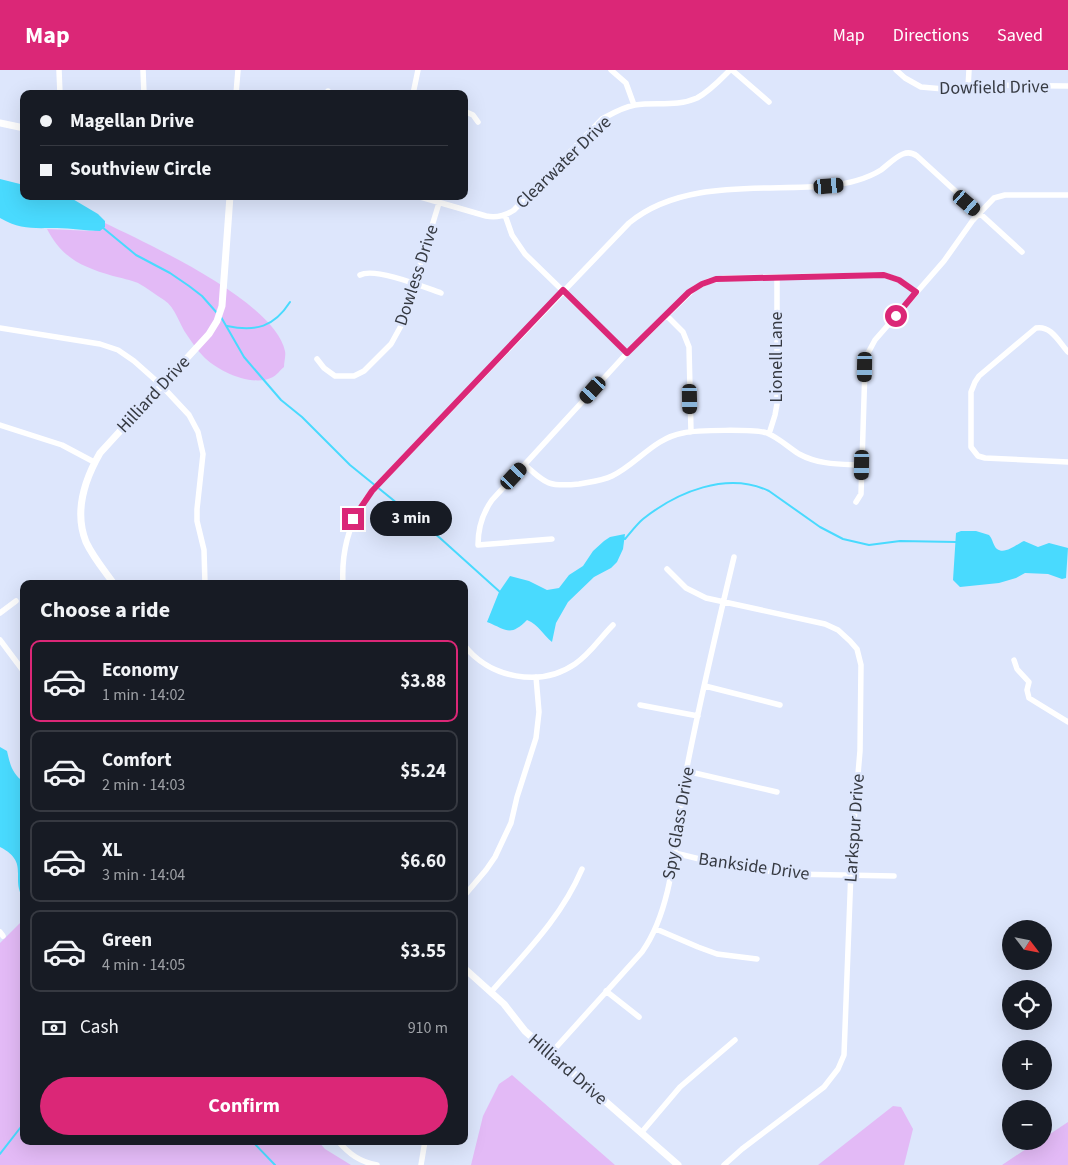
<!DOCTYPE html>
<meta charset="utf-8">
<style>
:root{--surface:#171b24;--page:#242831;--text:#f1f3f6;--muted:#9ea1a6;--line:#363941;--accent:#db2777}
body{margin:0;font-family:"Source Sans 3",sans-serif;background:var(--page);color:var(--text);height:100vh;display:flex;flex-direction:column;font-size:19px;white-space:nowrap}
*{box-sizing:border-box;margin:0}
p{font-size:16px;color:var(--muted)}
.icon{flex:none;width:28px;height:28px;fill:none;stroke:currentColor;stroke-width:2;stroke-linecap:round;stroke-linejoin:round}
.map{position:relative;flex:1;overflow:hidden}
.drawer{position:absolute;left:20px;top:510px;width:448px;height:565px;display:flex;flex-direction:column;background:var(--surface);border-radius:10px;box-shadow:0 5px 20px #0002}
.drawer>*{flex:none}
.hud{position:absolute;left:20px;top:20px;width:448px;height:110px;border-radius:10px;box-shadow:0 5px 20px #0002;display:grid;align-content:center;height:110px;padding:0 20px;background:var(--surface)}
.needle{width:32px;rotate:122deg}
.controls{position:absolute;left:1002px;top:850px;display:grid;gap:10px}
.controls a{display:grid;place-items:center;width:50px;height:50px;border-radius:50%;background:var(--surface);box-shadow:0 5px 20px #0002;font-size:25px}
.end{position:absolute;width:22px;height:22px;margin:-11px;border:6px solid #db2777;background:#fff;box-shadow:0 0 0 2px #fff}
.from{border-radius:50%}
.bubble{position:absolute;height:35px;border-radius:18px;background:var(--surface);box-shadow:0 5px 20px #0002;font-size:16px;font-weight:700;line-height:35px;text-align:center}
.car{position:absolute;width:15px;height:30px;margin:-15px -8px;border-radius:6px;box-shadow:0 0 4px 1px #0007;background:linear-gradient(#222 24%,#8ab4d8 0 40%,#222 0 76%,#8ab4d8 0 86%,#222 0)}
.hud b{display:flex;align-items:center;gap:18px;height:48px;font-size:19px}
.hud b+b{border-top:1px solid var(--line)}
.hud i{width:12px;height:12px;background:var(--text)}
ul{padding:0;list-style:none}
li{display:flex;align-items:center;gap:15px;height:82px;margin:0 10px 8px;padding:0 10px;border:2px solid var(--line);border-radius:10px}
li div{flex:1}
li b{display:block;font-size:19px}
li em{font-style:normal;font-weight:700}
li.on{border-color:var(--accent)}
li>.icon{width:45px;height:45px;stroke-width:1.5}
h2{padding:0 20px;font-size:22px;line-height:60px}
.pay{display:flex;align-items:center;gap:12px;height:55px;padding:0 20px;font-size:19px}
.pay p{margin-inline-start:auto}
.primary-button{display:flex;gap:10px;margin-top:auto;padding:10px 20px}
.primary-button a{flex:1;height:58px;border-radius:30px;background:var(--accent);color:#fff;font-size:20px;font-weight:700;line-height:58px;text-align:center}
header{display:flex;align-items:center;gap:30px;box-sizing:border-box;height:70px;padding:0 25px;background:var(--accent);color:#fff}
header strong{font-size:24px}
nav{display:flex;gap:28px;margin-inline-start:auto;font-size:18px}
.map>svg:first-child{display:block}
.green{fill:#e3baf6}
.water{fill:#49dafe}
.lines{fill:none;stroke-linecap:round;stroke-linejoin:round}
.stream{stroke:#49dafe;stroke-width:2}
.minor{stroke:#fff;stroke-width:5.5}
.tertiary{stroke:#fff;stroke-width:7}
.route{stroke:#db2777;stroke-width:6}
.labels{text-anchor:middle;stroke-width:5;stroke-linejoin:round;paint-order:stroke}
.street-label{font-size:18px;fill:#363a42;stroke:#dde6fc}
</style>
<header>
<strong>Map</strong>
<nav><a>Map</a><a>Directions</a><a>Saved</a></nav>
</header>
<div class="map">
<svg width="1068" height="1095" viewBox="0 0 1068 1095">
<rect width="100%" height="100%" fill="#dde6fc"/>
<path class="green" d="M105,153C150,175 274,231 285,281C286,286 284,292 284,297C280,300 277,305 273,307C253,318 217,301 203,286C197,280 192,272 187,265C179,254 176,238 164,230C156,225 147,218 138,213C131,210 121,208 113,206C82,197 62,188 47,159L93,161L105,155Z
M24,849V1071H318L325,1079L351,1095H0V873Z
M512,1005L615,1095H471L483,1046L499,1014Z
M893,1036L901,1037L913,1059L904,1095H818Z
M1068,1052V1095H1002L1038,1071H1044V1068Z"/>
<path class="water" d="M0,109L24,115V126L71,128L98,144L105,151V157L100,161C86,161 71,158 57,158C34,158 21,160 0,148Z
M961,461H976L989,465C993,469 993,476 997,479C1005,485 1017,474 1024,471L1038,477L1049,473L1068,478L1066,508L1062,509L1048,504L1025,503L1016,508L999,513L960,517L953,510L956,463Z
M625,464L623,479L617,492L611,498L594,507L568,532L556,553L552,572C543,565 539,555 527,550C510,567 507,560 487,552L499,522L510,506L529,511L547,520L559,518L569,505L583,496L593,481L604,471L610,467Z
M0,677L7,681C10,694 12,704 24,712V829C9,809 31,793 0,777Z"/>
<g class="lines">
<path class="stream" d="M102,157L136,185L170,203L189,216L202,226L217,243
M221,247L244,287L281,330L302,347L350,395L440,468L500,522
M227,256C256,262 274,257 290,232
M623,468L625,469C631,462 637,454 643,449C677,422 727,401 769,421L820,457L843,469L869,475L900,471L956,472
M252,1071L275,1095
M0,1084L24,1053"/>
<path class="minor" d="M59,0L60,24
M143,0L144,24
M611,0L626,13L634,35
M732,0L769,32
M896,0L905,8L921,17L955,20L979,15L1068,16
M968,18L969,0
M236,24L238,0
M328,24V21
M413,24L418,0
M464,41L473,45L478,52
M417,126L486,146C496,148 505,146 514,140L602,49C613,43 623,37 635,35C656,32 677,37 697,28C710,21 720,10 730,0
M505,145L512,165L525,184L627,283
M360,205C375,197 424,217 441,223
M666,245L683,262L689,277L691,362
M0,258L100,274L118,280L134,291L161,315L189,345L198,362L203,384L197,439V451L204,480L205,514
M1068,282C1059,272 1051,255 1036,258L979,306L975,312L971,322V377L978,386L985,388L1068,392
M317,289L324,298L335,306H354L364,301L391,274L402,254L439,133
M0,355L62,375L94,392
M769,364L775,345L777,334V208
M525,395C546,414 549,417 579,414C590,412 602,411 612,406C637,394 654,368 683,363C696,360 755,359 767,363C779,368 788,377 799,384C819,395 840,394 862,395
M856,432L861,424L865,297L868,283L875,270L944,191L973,150L994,128L1005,125H1068
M552,469L478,475C478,458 482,444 492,430L627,283L695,218L709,211L724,208L884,205L899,210L916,222
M667,499L686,518L706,528L825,554L838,560L850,571L857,579L861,595L860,681L852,774L844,985L838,999L824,1017L742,1079L724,1095
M343,514C341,478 350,448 372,421L629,153C682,109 762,121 827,116C846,114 865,110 881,100C888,95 895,87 903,84C908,82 913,83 917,86L1022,182
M0,543L16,531
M0,570L24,602
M464,575C489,608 540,618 575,594C590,584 600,568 613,555
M1014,590L1017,599L1029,612L1027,620L1029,628L1068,652
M705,616L780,635
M640,635L698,646
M686,701L777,722
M675,783L728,796L790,804L894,806
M464,826L486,800L495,787L511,753L517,727L536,668L539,642L536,607
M656,859L698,877L717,884L757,889
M0,862L3,866
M492,921C526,882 561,848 582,799
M606,921L639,947
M551,983L642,882C676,834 675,759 686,702C700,630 717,558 734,487
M641,1063L680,1017L735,970
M338,1071C349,1084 360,1092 377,1095
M421,1095L425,1071"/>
<path class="tertiary" d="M0,53L24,58
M114,514C104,500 93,487 86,472C74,442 85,409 100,383L209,264L217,251L222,236L230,126
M464,898L504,934L525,961L678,1095"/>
</g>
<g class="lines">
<path class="route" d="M353,449L372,421L563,220L627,283L689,222L702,214L716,209L884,205L899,210L916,222L896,246"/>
</g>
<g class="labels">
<g class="street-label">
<text transform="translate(994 17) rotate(-1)" y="6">Dowfield Drive</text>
<text transform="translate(563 92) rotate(-44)" y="6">Clearwater Drive</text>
<text transform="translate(416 205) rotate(-72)" y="6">Dowless Drive</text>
<text transform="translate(776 287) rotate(-90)" y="6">Lionell Lane</text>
<text transform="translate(153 324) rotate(-47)" y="6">Hilliard Drive</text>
<text transform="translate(678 753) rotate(-80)" y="6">Spy Glass Drive</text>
<text transform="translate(854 758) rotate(-86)" y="6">Larkspur Drive</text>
<text transform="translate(754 796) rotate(8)" y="6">Bankside Drive</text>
<text transform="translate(568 999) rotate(41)" y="6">Hilliard Drive</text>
</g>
</g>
</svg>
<div class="controls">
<a><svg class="needle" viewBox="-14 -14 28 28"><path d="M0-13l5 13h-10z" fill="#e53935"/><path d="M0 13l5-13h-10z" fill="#9ea1a6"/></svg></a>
<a><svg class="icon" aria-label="locate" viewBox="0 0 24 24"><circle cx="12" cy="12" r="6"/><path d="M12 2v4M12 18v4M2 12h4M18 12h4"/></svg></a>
<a>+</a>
<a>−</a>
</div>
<i class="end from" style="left:896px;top:246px"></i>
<i class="end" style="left:353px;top:449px"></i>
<div class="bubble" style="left:370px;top:431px;width:82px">3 min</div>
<i class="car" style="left:829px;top:116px;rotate:85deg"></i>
<i class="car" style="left:967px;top:133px;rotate:131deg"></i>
<i class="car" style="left:865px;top:297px;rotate:181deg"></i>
<i class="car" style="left:593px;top:320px;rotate:222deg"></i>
<i class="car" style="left:690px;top:329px;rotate:179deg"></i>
<i class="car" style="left:862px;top:395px;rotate:181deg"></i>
<i class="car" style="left:514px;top:406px;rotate:43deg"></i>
<div class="hud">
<b><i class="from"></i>Magellan Drive</b>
<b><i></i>Southview Circle</b>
</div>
<section class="drawer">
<h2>Choose a ride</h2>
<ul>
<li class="on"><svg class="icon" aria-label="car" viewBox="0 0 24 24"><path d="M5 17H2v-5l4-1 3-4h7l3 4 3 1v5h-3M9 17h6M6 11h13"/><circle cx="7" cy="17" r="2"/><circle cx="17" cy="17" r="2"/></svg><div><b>Economy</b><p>1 min · 14:02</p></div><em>$3.88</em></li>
<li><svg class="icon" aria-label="car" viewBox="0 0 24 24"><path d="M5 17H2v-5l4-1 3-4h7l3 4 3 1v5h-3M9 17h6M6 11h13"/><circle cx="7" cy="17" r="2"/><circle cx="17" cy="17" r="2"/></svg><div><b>Comfort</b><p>2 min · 14:03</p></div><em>$5.24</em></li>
<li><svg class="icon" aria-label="car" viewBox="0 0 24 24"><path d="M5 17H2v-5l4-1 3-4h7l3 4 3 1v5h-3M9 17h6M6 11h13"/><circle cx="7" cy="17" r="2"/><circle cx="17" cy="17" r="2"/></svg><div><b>XL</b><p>3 min · 14:04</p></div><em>$6.60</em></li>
<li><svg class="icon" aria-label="car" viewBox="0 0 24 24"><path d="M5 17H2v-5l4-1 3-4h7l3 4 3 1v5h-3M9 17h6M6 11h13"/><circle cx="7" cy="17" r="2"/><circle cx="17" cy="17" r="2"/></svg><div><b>Green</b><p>4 min · 14:05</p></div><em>$3.55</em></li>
</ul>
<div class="pay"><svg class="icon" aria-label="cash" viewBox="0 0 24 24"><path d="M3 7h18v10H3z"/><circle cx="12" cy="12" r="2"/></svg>Cash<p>910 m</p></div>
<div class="primary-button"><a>Confirm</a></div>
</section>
</div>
